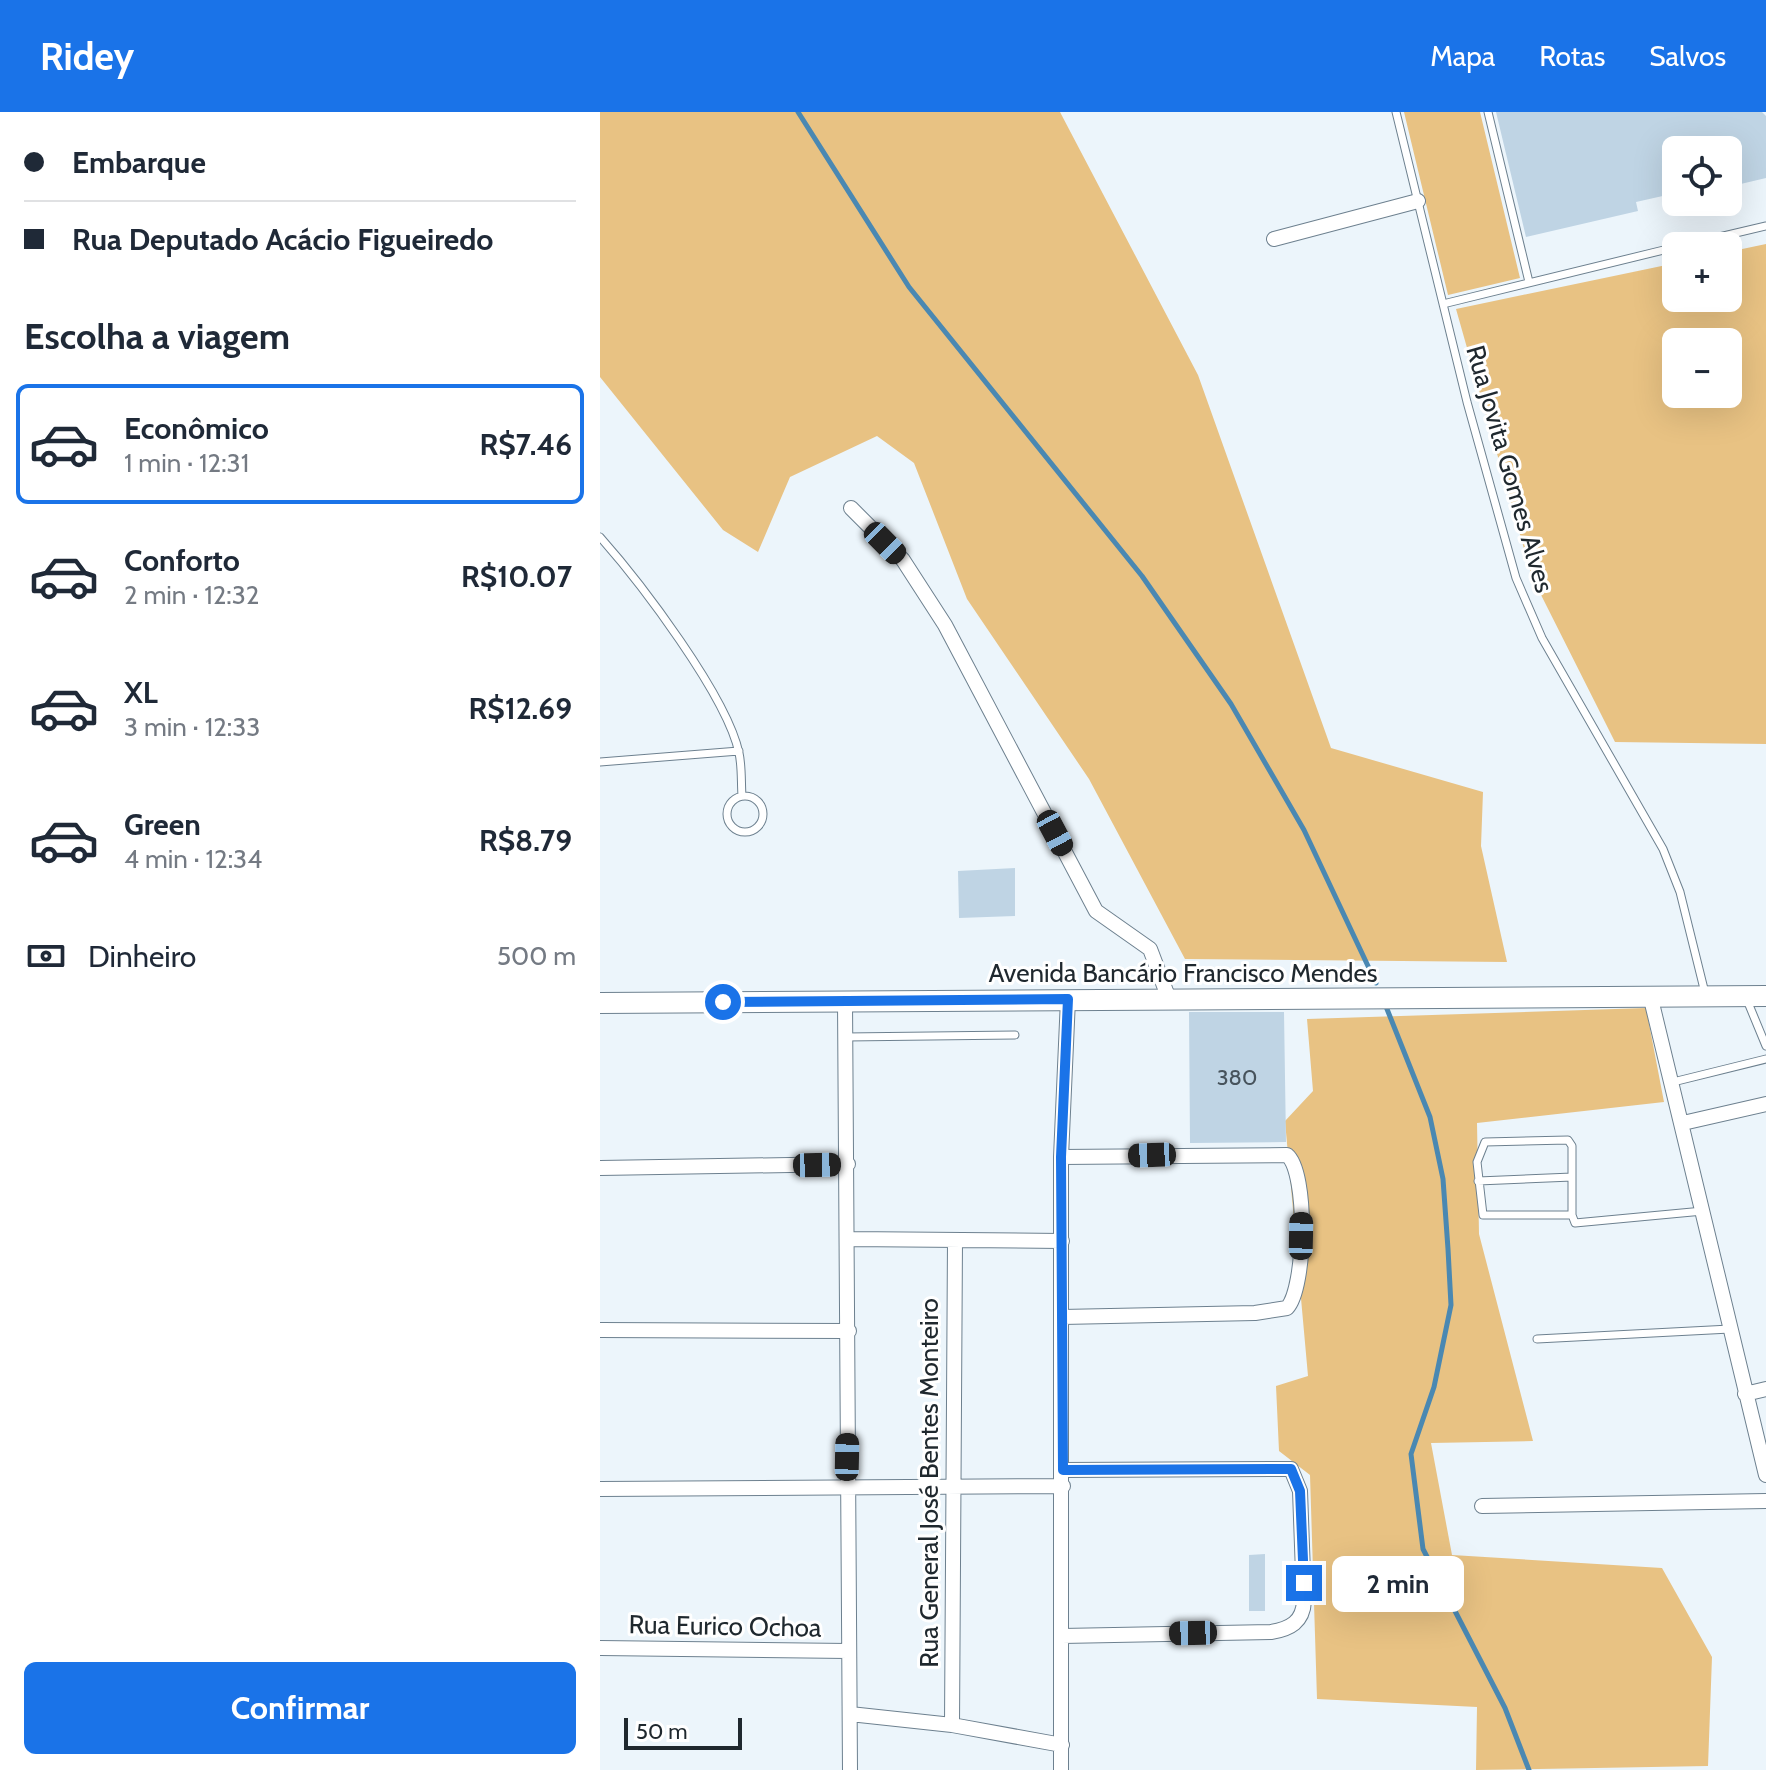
<!DOCTYPE html>
<html lang="pt">
<meta charset="utf-8">
<style>
:root{--surface:#fff;--page:#f2f2f3;--text:#1f2937;--muted:#747a83;--line:#e0e1e3;--accent:#1a73e8}
body{margin:0;font-family:Cabin,sans-serif;background:var(--page);color:var(--text);height:100vh;display:flex;flex-direction:column;font-size:30px;white-space:nowrap}
*{box-sizing:border-box;margin:0}
p{font-size:26px;color:var(--muted)}
.icon{flex:none;width:44px;height:44px;fill:none;stroke:currentColor;stroke-width:2;stroke-linecap:round;stroke-linejoin:round}
.map{position:relative;flex:1;overflow:hidden}
.side{display:flex;flex-direction:column;background:var(--surface);width:600px}
.side>*{flex:none}
.top-card{display:grid;align-content:center;height:176px;padding:0 24px;background:var(--surface)}
.controls{position:absolute;left:1062px;top:24px;display:grid;gap:16px}
.controls a{display:grid;place-items:center;width:80px;height:80px;border-radius:12px;background:var(--surface);box-shadow:0 8px 32px #0002;font-size:40px}
.scale{position:absolute;left:24px;bottom:20px;width:118px;box-sizing:border-box;padding-left:8px;border:4px solid #1f282e;border-top:0;font-size:22px;line-height:28px;white-space:nowrap;color:#1f282e;-webkit-text-stroke:6px #fff;paint-order:stroke}
.end{position:absolute;width:36px;height:36px;margin:-18px;border:10px solid #1a73e8;background:#fff;box-shadow:0 0 0 4px #fff}
.from{border-radius:50%}
.bubble{position:absolute;height:56px;border-radius:12px;background:var(--surface);box-shadow:0 8px 32px #0002;font-size:26px;font-weight:800;line-height:56px;text-align:center}
.car{position:absolute;width:24px;height:48px;margin:-24px -12px;border-radius:10px;box-shadow:0 0 6px 2px #0007;background:linear-gradient(#222 24%,#8ab4d8 0 40%,#222 0 76%,#8ab4d8 0 86%,#222 0)}
.top-card b{display:flex;align-items:center;gap:28px;height:76px;font-size:30px}
.top-card b+b{border-top:2px solid var(--line)}
.top-card i{width:20px;height:20px;background:var(--text)}
ul{padding:0;list-style:none}
li{display:flex;align-items:center;gap:24px;height:120px;margin:0 16px 12px;padding:0 8px;border:4px solid transparent;border-radius:12px}
li div{flex:1}
li b{display:block;font-size:30px}
li em{font-style:normal;font-weight:800}
li.on{border-color:var(--accent)}
li>.icon{width:72px;height:72px;stroke-width:1.5}
h2{padding:0 24px;font-size:36px;line-height:96px}
.pay{display:flex;align-items:center;gap:20px;height:88px;padding:0 24px;font-size:30px}
.pay p{margin-inline-start:auto}
.action{display:flex;gap:16px;margin-top:auto;padding:16px 24px}
.action a{flex:1;height:92px;border-radius:12px;background:var(--accent);color:#fff;font-size:32px;font-weight:800;line-height:92px;text-align:center}
header{display:flex;align-items:center;gap:48px;box-sizing:border-box;height:112px;padding:0 40px;background:var(--accent);color:#fff}
header strong{font-size:38px}
nav{display:flex;gap:44px;margin-inline-start:auto;font-size:28px}
main{display:flex;flex:1;min-height:0}
.map>svg:first-child{display:block}
.green{fill:#e8c283;fill-rule:evenodd}
.lines{fill:none;stroke-linecap:round;stroke-linejoin:round}
.stream{stroke:#4a88b2;stroke-width:5}
.building{fill:#bfd4e4}
.lane-casing{stroke:#6d808f;stroke-width:9}
.street-casing{stroke:#6d808f;stroke-width:16}
.secondary-casing{stroke:#6d808f;stroke-width:22}
.lane{stroke:#fff;stroke-width:7}
.street{stroke:#fff;stroke-width:14}
.secondary{stroke:#fff;stroke-width:20}
.route{stroke:#1a73e8;stroke-width:10}
.labels{text-anchor:middle;stroke-width:6;stroke-linejoin:round;paint-order:stroke}
.number-label{font-size:22px;fill:#47535c}
.street-label{font-size:26px;fill:#1f282e;stroke:#fff}
</style>
<header>
<strong>Ridey</strong>
<nav><a>Mapa</a><a>Rotas</a><a>Salvos</a></nav>
</header>
<main>
<section class="side">
<div class="top-card">
<b><i class="from"></i>Embarque</b>
<b><i></i>Rua Deputado Acácio Figueiredo</b>
</div>
<h2>Escolha a viagem</h2>
<ul>
<li class="on"><svg class="icon" aria-label="car" viewBox="0 0 24 24"><path d="M5 17H2v-5l4-1 3-4h7l3 4 3 1v5h-3M9 17h6M6 11h13"/><circle cx="7" cy="17" r="2"/><circle cx="17" cy="17" r="2"/></svg><div><b>Econômico</b><p>1 min · 12:31</p></div><em>R$7.46</em></li>
<li><svg class="icon" aria-label="car" viewBox="0 0 24 24"><path d="M5 17H2v-5l4-1 3-4h7l3 4 3 1v5h-3M9 17h6M6 11h13"/><circle cx="7" cy="17" r="2"/><circle cx="17" cy="17" r="2"/></svg><div><b>Conforto</b><p>2 min · 12:32</p></div><em>R$10.07</em></li>
<li><svg class="icon" aria-label="car" viewBox="0 0 24 24"><path d="M5 17H2v-5l4-1 3-4h7l3 4 3 1v5h-3M9 17h6M6 11h13"/><circle cx="7" cy="17" r="2"/><circle cx="17" cy="17" r="2"/></svg><div><b>XL</b><p>3 min · 12:33</p></div><em>R$12.69</em></li>
<li><svg class="icon" aria-label="car" viewBox="0 0 24 24"><path d="M5 17H2v-5l4-1 3-4h7l3 4 3 1v5h-3M9 17h6M6 11h13"/><circle cx="7" cy="17" r="2"/><circle cx="17" cy="17" r="2"/></svg><div><b>Green</b><p>4 min · 12:34</p></div><em>R$8.79</em></li>
</ul>
<div class="pay"><svg class="icon" aria-label="cash" viewBox="0 0 24 24"><path d="M3 7h18v10H3z"/><circle cx="12" cy="12" r="2"/></svg>Dinheiro<p>500 m</p></div>
<div class="action"><a>Confirmar</a></div>
</section>
<div class="map">
<svg width="1166" height="1658" viewBox="0 0 1166 1658">
<rect width="100%" height="100%" fill="#ecf5fb"/>
<path class="green" d="M0,0H460L598,263L731,636L883,680L881,734L907,850L585,847L489,667L367,487L314,351L277,324L190,365L158,440L123,418L0,265Z
M804,0H880L920,166L848,183Z
M1166,132V632L1015,630L932,465L856,197L1076,151V186H1128V140ZM1128,230V282H1076V230Z
M1046,896L1064,990L877,1011L879,1122L933,1329L831,1331L852,1443L1062,1456L1112,1545L1108,1654L876,1658L877,1595L717,1587L710,1363L679,1339L676,1274L708,1264L685,1009L713,979L707,907Z"/>
<g class="lines">
<path class="stream" d="M198,0L309,175L542,464L631,592L704,718L776,871
M785,892L830,1005L843,1067L848,1137L851,1193L834,1275L811,1342L823,1437L905,1596L929,1658"/>
</g>
<path class="building" d="M896,0H1162L1166,4V66L1128,75V38H1076V81L1036,90L1038,99L926,125Z
M415,756V804L359,806L358,759Z
M589,900H684L686,1030L590,1031Z
M665,1442V1499H649V1443Z"/>
<g class="lines">
<defs>
<path id="lane" d="M796,0L867,290L916,466L942,526L1063,737L1080,780L1105,881
M888,0L929,170
M1081,134L1166,114
M843,192L1076,135
M0,425C40,470 127,584 139,641C142,654 141,670 142,684
M0,650L139,639
M127 702a18 18 0 1 1 36 0a18 18 0 1 1-36 0Z
M1147,888L1166,934
M246,925L415,923
M1073,970L1166,947
M878,1069L972,1065
M972,1103H883L877,1050L885,1030L968,1028L972,1034V1103L975,1111L1103,1099
M937,1227L1130,1217"/>
<path id="street" d="M674,127L818,89
M251,396L303,448L345,513L496,799L550,837L569,887
M1050,883L1166,1363
M245,889L250,1658
M1083,1011L1166,992
M461,1045L687,1043C708,1060 706,1176 687,1196L655,1201L462,1205
M0,1056L248,1052
M249,1127L462,1129
M0,1218L249,1219
M1145,1282L1166,1277
M0,1377L463,1374
M882,1394L1166,1389
M462,1524L671,1520C690,1517 703,1510 704,1489L700,1379L691,1357L463,1358
M0,1536L248,1539
M250,1602L352,1613L462,1633
M352,1613L355,1129
M461,1658V1045L468,887"/>
<path id="secondary" d="M0,891L1166,884"/>
</defs>
<use href="#lane" class="lane-casing"/>
<use href="#street" class="street-casing"/>
<use href="#secondary" class="secondary-casing"/>
<use href="#lane" class="lane"/>
<use href="#street" class="street"/>
<use href="#secondary" class="secondary"/>
</g>
<g class="lines">
<path class="route" d="M123,890L468,887L461,1045L463,1358L691,1357L700,1379L704,1471"/>
</g>
<g class="labels">
<g class="number-label">
<text x="637" y="973">380</text>
</g>
<g class="street-label">
<text transform="translate(910 357) rotate(74)" y="9">Rua Jovita Gomes Alves</text>
<text x="583" y="870">Avenida Bancário Francisco Mendes</text>
<text transform="translate(329 1371) rotate(-90)" y="9">Rua General José Bentes Monteiro</text>
<text transform="translate(125 1514) rotate(1)" y="9">Rua Eurico Ochoa</text>
</g>
</g>
</svg>
<div class="controls">
<a><svg class="icon" aria-label="locate" viewBox="0 0 24 24"><circle cx="12" cy="12" r="6"/><path d="M12 2v4M12 18v4M2 12h4M18 12h4"/></svg></a>
<a>+</a>
<a>−</a>
</div>
<div class="scale">50 m</div>
<i class="end from" style="left:123px;top:890px"></i>
<i class="end" style="left:704px;top:1471px"></i>
<div class="bubble" style="left:732px;top:1444px;width:132px">2 min</div>
<i class="car" style="left:285px;top:431px;rotate:135deg"></i>
<i class="car" style="left:455px;top:721px;rotate:152deg"></i>
<i class="car" style="left:552px;top:1043px;rotate:268deg"></i>
<i class="car" style="left:217px;top:1053px;rotate:89deg"></i>
<i class="car" style="left:701px;top:1124px;rotate:1deg"></i>
<i class="car" style="left:247px;top:1345px;rotate:1deg"></i>
<i class="car" style="left:593px;top:1521px;rotate:269deg"></i>
</div>
</main>
